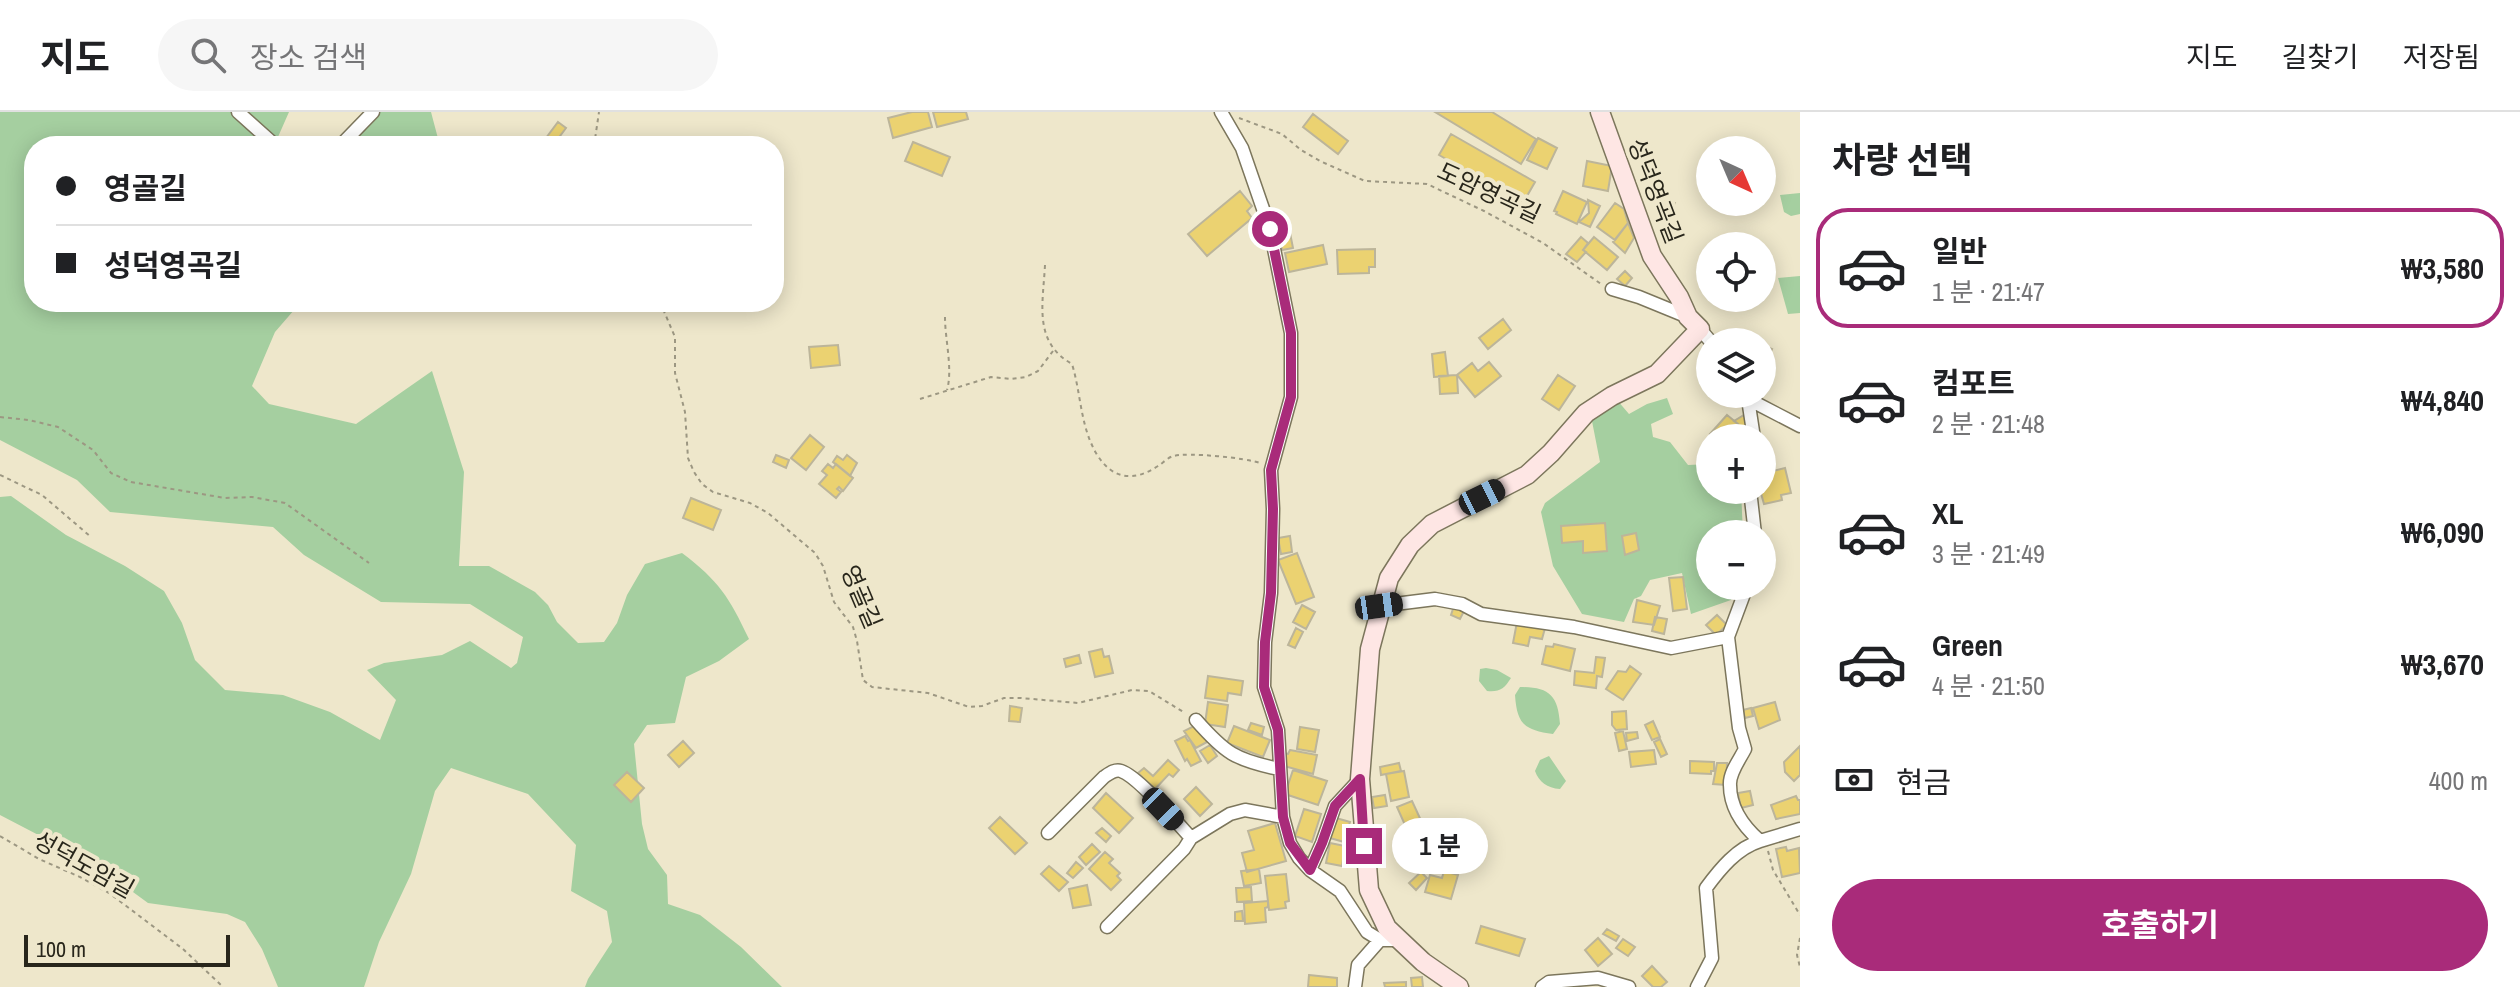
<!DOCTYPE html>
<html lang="ko">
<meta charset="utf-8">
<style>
:root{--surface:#fff;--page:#f6f6f6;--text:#202124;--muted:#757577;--line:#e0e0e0;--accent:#a92b7a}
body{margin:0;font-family:"Archivo Narrow","Noto Sans KR",sans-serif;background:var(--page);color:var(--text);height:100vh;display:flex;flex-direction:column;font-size:30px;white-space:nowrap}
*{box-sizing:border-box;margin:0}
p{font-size:26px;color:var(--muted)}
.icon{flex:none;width:44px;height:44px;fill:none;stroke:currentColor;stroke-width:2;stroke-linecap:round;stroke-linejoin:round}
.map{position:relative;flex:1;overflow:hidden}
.side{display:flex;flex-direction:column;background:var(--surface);width:720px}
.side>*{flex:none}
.top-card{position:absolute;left:24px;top:24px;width:760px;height:176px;border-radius:32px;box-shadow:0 4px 20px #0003;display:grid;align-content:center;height:176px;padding:0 32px;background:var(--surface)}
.needle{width:52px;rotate:136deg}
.controls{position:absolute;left:1696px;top:24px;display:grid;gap:16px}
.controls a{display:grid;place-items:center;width:80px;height:80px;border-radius:50%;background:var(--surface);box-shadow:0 4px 20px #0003;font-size:40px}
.scale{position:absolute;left:24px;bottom:20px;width:206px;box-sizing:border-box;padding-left:8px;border:4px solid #28261b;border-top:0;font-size:22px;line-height:28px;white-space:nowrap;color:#28261b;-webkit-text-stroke:6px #eee7cb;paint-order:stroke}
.end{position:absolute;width:36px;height:36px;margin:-18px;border:10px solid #a92b7a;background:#fff;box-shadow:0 0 0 4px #fff}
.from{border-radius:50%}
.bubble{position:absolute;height:56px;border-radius:28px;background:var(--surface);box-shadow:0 4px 20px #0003;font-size:26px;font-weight:700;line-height:56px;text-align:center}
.car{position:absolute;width:24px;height:48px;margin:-24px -12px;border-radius:10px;box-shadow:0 0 6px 2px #0007;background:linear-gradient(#222 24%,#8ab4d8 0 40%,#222 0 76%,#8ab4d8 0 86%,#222 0)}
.top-card b{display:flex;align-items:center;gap:28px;height:76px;font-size:30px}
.top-card b+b{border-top:2px solid var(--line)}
.top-card i{width:20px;height:20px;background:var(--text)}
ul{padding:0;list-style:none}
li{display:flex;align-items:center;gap:24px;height:120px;margin:0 16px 12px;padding:0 16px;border:4px solid transparent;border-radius:32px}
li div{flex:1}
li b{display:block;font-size:30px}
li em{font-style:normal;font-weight:700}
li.current{border-color:var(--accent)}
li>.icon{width:72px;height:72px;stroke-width:1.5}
h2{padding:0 32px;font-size:36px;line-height:96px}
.pay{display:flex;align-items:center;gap:20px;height:88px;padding:0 32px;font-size:30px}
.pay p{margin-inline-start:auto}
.primary-button{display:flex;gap:16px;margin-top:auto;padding:16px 32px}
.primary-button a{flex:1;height:92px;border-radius:48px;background:var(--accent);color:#fff;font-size:32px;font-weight:700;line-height:92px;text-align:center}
header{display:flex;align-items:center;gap:48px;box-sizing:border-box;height:112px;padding:0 40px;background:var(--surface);border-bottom:2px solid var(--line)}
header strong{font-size:38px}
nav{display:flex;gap:44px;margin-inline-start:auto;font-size:28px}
.search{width:560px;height:72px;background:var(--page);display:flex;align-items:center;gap:20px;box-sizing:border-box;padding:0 28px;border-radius:44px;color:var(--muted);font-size:30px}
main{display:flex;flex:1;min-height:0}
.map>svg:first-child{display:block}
.green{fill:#a5cfa0}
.building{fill:#ebd271;stroke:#bcb59a;stroke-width:2}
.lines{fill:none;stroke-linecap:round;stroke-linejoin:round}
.minor-casing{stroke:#7c765c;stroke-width:15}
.secondary-casing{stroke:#7c765c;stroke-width:21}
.path{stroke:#9c9782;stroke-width:2;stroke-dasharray:4 4;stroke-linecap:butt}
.minor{stroke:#fff;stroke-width:12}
.secondary{stroke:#fee6e4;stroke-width:18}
.route{stroke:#a92b7a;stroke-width:10}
.labels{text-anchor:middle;stroke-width:8;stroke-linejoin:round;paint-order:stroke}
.street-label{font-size:24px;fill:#28261b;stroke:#eee7cb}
</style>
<header>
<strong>지도</strong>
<div class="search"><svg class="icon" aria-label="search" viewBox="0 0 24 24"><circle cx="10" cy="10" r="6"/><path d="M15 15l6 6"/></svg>장소 검색</div>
<nav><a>지도</a><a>길찾기</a><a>저장됨</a></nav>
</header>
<main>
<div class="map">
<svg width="1800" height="875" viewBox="0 0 1800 875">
<rect width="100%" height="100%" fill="#eee7cb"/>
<path class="green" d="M0,0H289L274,34H34V190H301L275,220L252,274L269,292L356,312L432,259L464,360L459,454H489L535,480L548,493L557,510L578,531L604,530L617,511L627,483L645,452L682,441C719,469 729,485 749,527L719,549L686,565L675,611L647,613L634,632L642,712L648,737L667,763L668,792L700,803L741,835L782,875H585L588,867L612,830L607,799L571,779L576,733L528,682L451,656L435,679L411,762L379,830L364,875H278L262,837L245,810L227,802L148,791L96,753L0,703V385L11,384L66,423L125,454L164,479L182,511L195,548L225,578L283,583L330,600L380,628L396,588L367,558L384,551L442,543L470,529L511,556L517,551L523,525L470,492L381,490L304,443L273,415L110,400L77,368L0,328Z
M379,0H431L440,34H350Z
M1800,81V102L1791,104L1784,100L1780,83Z
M1800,164V201L1788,202L1778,166Z
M1667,286L1673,302L1651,312L1653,325L1670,330L1688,353L1710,352V378H1741L1743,422H1710V474H1735L1731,488L1691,502L1682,461L1650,468L1641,484L1634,487L1624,510L1582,502L1553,454L1541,400L1545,391L1600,350L1591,304L1617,288L1629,302L1647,292Z
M1486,556L1497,558L1511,566C1504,577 1500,580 1487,579L1479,569L1480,557Z
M1520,575C1549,575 1558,583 1560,612L1553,622C1524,618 1517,612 1515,583Z
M1549,644L1566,669L1560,677C1547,676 1539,670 1535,659L1540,648Z"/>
<path class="building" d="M912,0H928L932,15L893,26L888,6Z
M933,0H966L968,7L937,15Z
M1435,0H1492L1536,27L1521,52Z
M1313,2L1348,29L1338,42L1303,15Z
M558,10L566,16L554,32L546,26Z
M1451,22L1535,70L1523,91L1439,43Z
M1538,26L1557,36L1547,57L1527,48Z
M913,30L950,45L942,64L905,49Z
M1587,49L1612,54L1608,79L1583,74Z
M1240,79L1252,94L1247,99L1252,106L1207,144L1188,122Z
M1563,79L1587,90L1577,112L1556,102L1557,100L1554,99Z
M1658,82L1670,84V90L1675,91L1673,108L1663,107L1664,97L1656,96Z
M1588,88L1600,94L1590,115L1579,110L1589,101Z
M1615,91L1624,97L1628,111L1615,128L1597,115Z
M1628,111L1634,126L1625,141L1613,130Z
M1289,116L1293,136L1282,138L1278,118Z
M1581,125L1588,131L1583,138L1586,140L1577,150L1566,142Z
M1594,125L1618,145L1607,158L1583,138Z
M1323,133L1327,152L1289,160L1285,141Z
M1375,137V155H1369V161L1338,162L1337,138Z
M1625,159L1632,166L1625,174L1617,167Z
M1503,207L1511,218L1488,237L1479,226Z
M838,233L840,253L811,256L809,235Z
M1762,233L1772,237L1762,259Z
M1445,240L1448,264L1434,265L1432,242Z
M1489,250L1501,264L1475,285L1457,263L1472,251L1478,259Z
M1457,263L1458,281L1440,282L1439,264Z
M1558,263L1575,274L1559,298L1542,287Z
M1727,303L1738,312L1726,326H1715L1710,322Z
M1744,303L1752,319L1746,326L1733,317L1738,312L1734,309Z
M810,323L824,335L806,358L791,346Z
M776,343L789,348L786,356L773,350Z
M847,343L857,351L850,364L833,350L837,344L843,348Z
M1771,349L1773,359L1785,356L1791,381L1781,383L1782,388L1764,392L1760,378L1762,351Z
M828,352L833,356L836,352L853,366L843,379L839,375L837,377L841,380L836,386L819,372L827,363L822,359Z
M691,386L721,398L713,418L683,406Z
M1605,411L1607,439L1583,441V429L1562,431L1561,414Z
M1636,421L1639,438L1625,443L1622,424Z
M1290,424L1292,440L1281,442L1278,426Z
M1297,441L1314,485L1296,492L1278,448Z
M1683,465L1687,497L1673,499L1669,466Z
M1637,488L1660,494L1654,513L1633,510Z
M1302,493L1315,500L1306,517L1293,510Z
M1454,494L1464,499L1460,507L1451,503Z
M1717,503L1727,513L1716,523L1706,513Z
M1655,505L1667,507L1664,522L1652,519Z
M1517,510L1545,516L1542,527L1530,525L1528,534L1513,531Z
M1296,516L1303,520L1295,536L1288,533Z
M1554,532L1575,537L1570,559L1542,552L1546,534L1553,535Z
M1102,537L1104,545L1109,544L1113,561L1095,565L1089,540Z
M1079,543L1081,551L1066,555L1064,547Z
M1596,545L1605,546L1602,565L1597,564L1596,576L1574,573L1575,559L1594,561Z
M1630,554L1641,562L1623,588L1606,577L1618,559L1626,560Z
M1208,564L1243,569L1241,583L1228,581L1227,589L1205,586Z
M1208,590L1228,593L1225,615L1205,612Z
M1775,590L1780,608L1759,617L1753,596Z
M1010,594L1022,596L1020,610L1009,609Z
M1751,596L1753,604L1745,606L1743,598Z
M1626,599L1627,617L1616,618L1612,613V600Z
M1653,609L1660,625L1652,628L1645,613Z
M1251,611L1264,615L1262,623L1248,618Z
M1198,612L1207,630L1196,636L1184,619Z
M1234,614L1270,628L1263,645L1227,631Z
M1300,615L1319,618L1315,640L1297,637Z
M1623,619L1627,637L1619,639L1615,621Z
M1637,620L1638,626L1627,629L1626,621Z
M1185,624L1188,629L1190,628L1201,649L1191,654L1187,647L1185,649L1175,629Z
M1660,627L1667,642L1661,645L1654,630Z
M683,629L694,641L679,655L668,643Z
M1210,633L1217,644L1208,651L1200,639Z
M1800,634V663L1794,669L1785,660L1784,650Z
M1290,638L1317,643L1313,662L1284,654L1282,641L1288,642Z
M1654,638L1656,652L1631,655L1629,640Z
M1168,648L1179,658L1173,665L1169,662L1155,677L1138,661L1144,656L1153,664Z
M1690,649L1714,650V659H1711V662L1690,661Z
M1399,651L1401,659L1381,663L1380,655Z
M1717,651H1727L1726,673L1713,672Z
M1293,658L1327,669L1318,693L1285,682Z
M1404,659L1409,685L1391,689L1386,662Z
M627,660L644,676L631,690L614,673Z
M1196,675L1212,692L1200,704L1184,687Z
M1750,679L1753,693L1741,696L1738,681Z
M1106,681L1133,706L1119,721L1093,696Z
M1385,683L1387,694L1374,696L1372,685Z
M1796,684L1798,688H1800V702L1776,707L1771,693Z
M1412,689L1424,715L1409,722L1397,695Z
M1304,697L1321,702L1312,730L1295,724Z
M1000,705L1027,731L1015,742L989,716Z
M1336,706L1350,710L1344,730L1330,726Z
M1275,711L1286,749L1247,760L1242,741L1254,738L1248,719Z
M1446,715L1462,729L1454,738L1438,723Z
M1102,716L1111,724L1106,730L1096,721Z
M1330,731L1345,734L1342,754L1326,751Z
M1092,732L1100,740L1086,753L1079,745Z
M1786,735L1787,739L1799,736L1800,761L1782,765L1776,737Z
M1105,740L1113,747L1109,751L1120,761L1117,764L1121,768L1111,778L1089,757Z
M1076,750L1083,756L1073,766L1067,761Z
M1049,754L1068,770L1059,779L1041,762Z
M1259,757L1261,771L1244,774L1241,759Z
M1444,759L1458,763L1451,787L1425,780L1430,763L1442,766Z
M1421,760L1427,766L1416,778L1409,771Z
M1286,762L1289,789L1285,790L1286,796L1269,798L1265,764Z
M1087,773L1091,793L1073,796L1069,777Z
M1251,775L1252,789L1237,790L1236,776Z
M1268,789V795L1265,796L1266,810L1245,812L1244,791Z
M1242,799L1243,809H1235V800Z
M1481,814L1525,827L1519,844L1476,831Z
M1607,817L1619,824L1616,829L1603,822Z
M1598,826L1612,842L1598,854L1585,838Z
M1623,827L1635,835L1628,844L1616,836Z
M1652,854L1667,870L1661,875H1653L1642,864Z
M1309,863L1337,866V875H1308Z
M1422,865L1423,875H1412L1411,866Z
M1406,870V875H1385L1384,871Z"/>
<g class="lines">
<defs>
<path id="minor" d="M238,0L276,34
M1221,0L1242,36L1270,117L1291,221V285L1271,358L1273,397L1271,481L1265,530L1264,575L1278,618L1283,705L1290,731L1299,746L1310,758L1340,779L1367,820L1380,828H1400
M340,34L373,0
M1612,177L1639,185L1688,205
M1700,217L1711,230
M1745,283L1748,287L1754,326
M1748,287L1800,314
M1750,378L1755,422
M1379,494L1435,487L1462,492L1481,502L1574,515L1671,536L1728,525L1739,616L1745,637C1740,647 1729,661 1730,673C1730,696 1744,715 1760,729C1737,736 1720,757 1706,776L1712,846L1697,875
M1728,525L1747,474
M1196,608C1225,641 1235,648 1279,657
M1048,721L1104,665C1110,661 1115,657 1121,659C1139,665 1177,711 1191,726
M1760,729L1800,717
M1310,758L1322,731L1335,694L1360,667
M1107,815L1184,737L1191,726L1230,702L1245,698L1283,705
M1355,875L1358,853L1380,828
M1542,875L1549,870L1598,866L1629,875"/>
<path id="secondary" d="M1459,875L1423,850L1387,816L1369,778L1360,667L1370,537L1389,466L1410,433L1432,412L1527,363L1551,341L1586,301L1612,284L1657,262L1700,217L1688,205L1679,185L1652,144L1600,0"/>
</defs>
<use href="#minor" class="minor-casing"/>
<use href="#secondary" class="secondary-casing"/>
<path class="path" d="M1239,6L1282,22L1301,38L1320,49L1365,69L1427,72L1484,99L1543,131L1601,172
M594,34L599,0
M1045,153C1043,192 1033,230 1072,252C1081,281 1080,313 1096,341C1112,368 1134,370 1158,354C1163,351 1168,345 1174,344C1187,340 1247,346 1260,351
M660,190L675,225V261L685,300L688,346L694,360L702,372L713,380L750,391L768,401L815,441L823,454L834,490L853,515L857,529L863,568L872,575L928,581L969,595L982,594L1004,586H1021L1078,591L1132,578L1149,579L1185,601
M945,205C945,228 953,257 947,278
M920,287L991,265L1011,267L1026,265L1038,259L1053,239
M0,305L29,308L58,315L93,338L111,361L131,370L225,386L252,385L285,391L369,451
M0,363L42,383L91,425
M0,724L39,747L80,765L109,781L183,837L223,875
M1768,739L1773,758L1800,803
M1800,826L1797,843L1800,855"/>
<use href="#minor" class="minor"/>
<use href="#secondary" class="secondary"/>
</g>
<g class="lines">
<path class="route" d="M1270,117L1291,221V285L1271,358L1273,397L1271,481L1265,530L1264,575L1278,618L1283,705L1290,731L1310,758L1322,731L1335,694L1360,667L1364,734"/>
</g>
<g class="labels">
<g class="street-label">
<text transform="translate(1655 79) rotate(69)" y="8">성덕영곡길</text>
<text transform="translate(1489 81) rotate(25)" y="8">도암영곡길</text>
<text transform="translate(861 485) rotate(67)" y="8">영골길</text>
<text transform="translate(84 753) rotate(29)" y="8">성덕도암길</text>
</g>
</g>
</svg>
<div class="controls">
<a><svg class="needle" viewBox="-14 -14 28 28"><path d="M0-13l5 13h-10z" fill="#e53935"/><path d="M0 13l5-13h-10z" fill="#757577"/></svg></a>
<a><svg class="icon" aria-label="locate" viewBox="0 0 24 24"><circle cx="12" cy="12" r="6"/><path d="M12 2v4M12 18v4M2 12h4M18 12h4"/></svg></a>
<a><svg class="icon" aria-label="layers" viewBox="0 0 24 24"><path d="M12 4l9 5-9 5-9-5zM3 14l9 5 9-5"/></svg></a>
<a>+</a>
<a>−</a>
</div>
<div class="scale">100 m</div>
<i class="end from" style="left:1270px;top:117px"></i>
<i class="end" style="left:1364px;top:734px"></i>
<div class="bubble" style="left:1392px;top:706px;width:96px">1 분</div>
<i class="car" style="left:1482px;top:385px;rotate:64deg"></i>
<i class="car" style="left:1379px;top:494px;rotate:82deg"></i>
<i class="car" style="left:1163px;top:697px;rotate:136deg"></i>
<div class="top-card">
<b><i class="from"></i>영골길</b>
<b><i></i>성덕영곡길</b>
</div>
</div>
<section class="side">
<h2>차량 선택</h2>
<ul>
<li class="current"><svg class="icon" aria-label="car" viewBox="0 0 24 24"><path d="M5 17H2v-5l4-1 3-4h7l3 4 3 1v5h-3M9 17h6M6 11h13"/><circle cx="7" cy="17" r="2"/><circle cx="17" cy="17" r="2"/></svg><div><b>일반</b><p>1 분 · 21:47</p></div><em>₩3,580</em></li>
<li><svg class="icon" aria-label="car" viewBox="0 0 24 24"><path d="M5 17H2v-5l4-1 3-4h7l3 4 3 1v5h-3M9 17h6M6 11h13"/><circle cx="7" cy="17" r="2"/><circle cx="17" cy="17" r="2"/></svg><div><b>컴포트</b><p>2 분 · 21:48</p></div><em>₩4,840</em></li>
<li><svg class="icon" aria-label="car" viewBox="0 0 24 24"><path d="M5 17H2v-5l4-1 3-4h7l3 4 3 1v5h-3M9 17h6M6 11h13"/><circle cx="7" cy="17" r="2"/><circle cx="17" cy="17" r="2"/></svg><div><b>XL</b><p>3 분 · 21:49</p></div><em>₩6,090</em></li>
<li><svg class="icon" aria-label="car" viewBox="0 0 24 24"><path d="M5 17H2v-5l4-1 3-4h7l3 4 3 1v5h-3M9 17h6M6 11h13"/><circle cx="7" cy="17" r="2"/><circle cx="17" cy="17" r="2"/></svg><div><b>Green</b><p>4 분 · 21:50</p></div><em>₩3,670</em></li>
</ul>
<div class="pay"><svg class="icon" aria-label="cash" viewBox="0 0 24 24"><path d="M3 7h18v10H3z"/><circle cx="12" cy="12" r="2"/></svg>현금<p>400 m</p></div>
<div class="primary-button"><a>호출하기</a></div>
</section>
</main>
